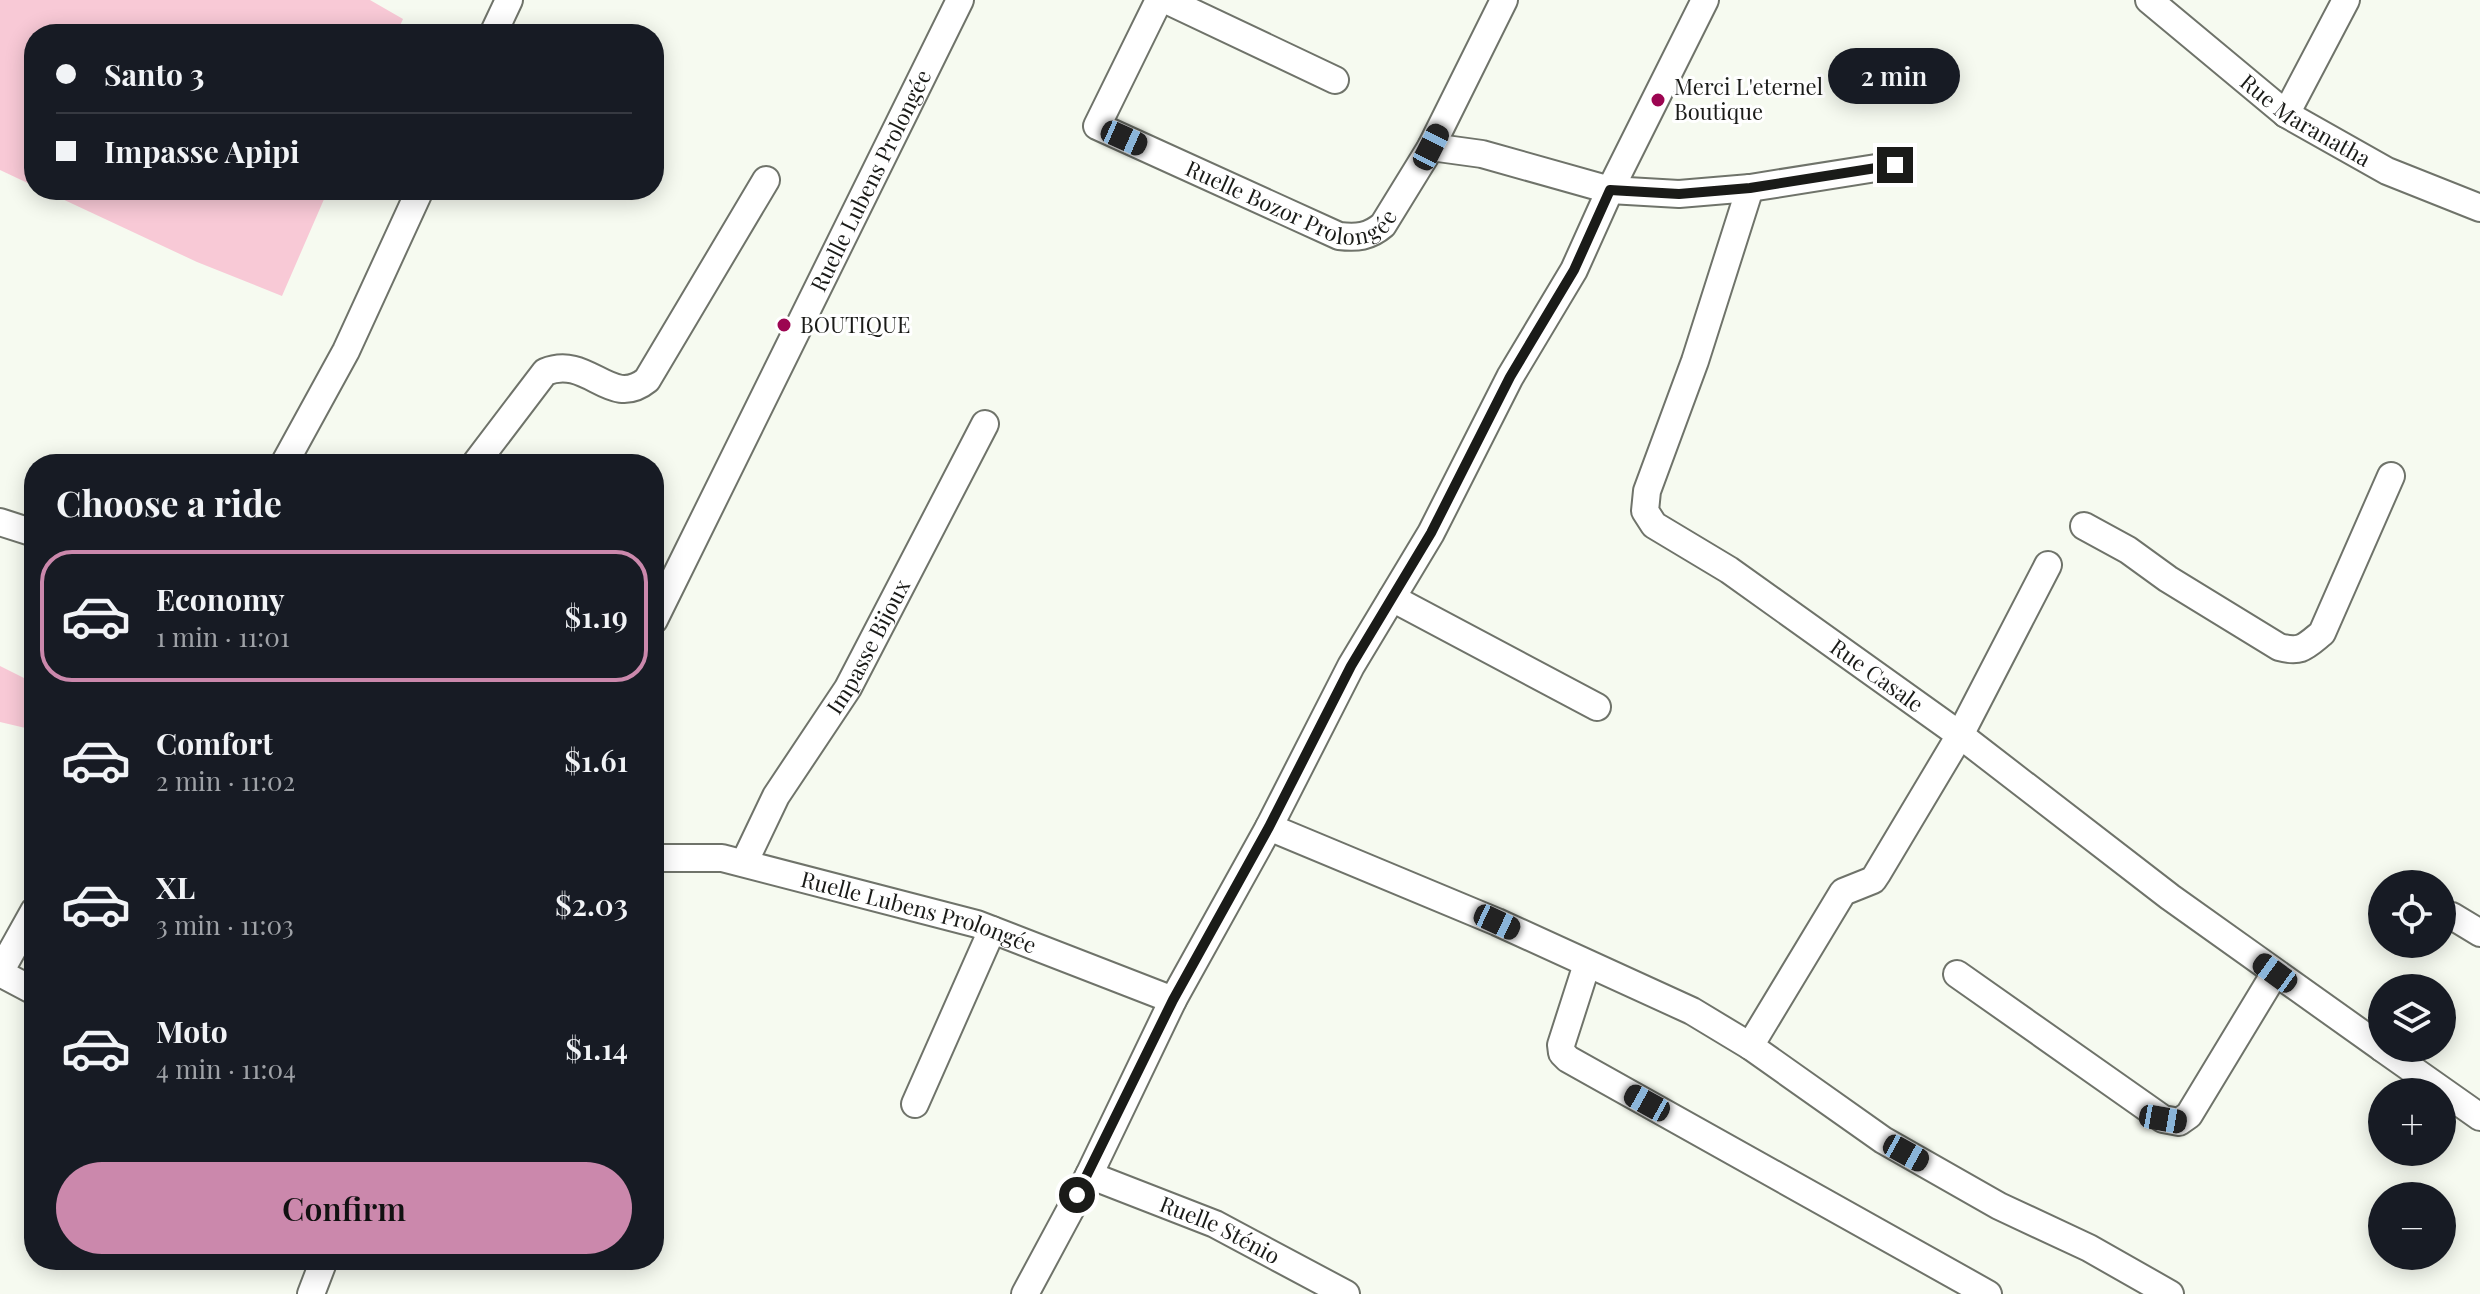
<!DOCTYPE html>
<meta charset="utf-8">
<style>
:root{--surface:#171b24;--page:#20242c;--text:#f1f3f6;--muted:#9ea1a6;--line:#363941;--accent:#cb88ac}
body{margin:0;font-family:"Playfair Display",serif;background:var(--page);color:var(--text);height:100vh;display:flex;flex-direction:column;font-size:30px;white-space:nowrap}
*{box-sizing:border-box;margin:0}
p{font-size:26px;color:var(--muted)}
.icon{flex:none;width:44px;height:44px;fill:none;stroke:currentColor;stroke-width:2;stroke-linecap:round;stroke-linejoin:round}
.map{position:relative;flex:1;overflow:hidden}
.drawer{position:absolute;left:24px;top:454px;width:640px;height:816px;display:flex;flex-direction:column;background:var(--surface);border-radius:32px;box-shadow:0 4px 20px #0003}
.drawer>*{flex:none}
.guide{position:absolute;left:24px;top:24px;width:640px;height:176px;border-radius:32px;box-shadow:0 4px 20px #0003;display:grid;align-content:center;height:176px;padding:0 32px;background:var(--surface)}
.tools{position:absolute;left:2368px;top:870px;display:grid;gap:16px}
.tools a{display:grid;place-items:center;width:88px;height:88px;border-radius:50%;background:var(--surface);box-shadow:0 4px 20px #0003;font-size:40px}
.end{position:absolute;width:36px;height:36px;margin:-18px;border:10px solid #1a1b18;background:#fff;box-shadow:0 0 0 4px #fff}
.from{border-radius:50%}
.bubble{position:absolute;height:56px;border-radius:28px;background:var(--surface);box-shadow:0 4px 20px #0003;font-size:26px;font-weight:600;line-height:56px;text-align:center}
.car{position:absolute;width:24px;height:48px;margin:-24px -12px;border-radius:10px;box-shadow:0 0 6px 2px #0007;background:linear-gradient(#222 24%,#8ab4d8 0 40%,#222 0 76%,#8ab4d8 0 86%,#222 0)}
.guide b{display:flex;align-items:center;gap:28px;height:76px;font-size:30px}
.guide b+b{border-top:2px solid var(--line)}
.guide i{width:20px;height:20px;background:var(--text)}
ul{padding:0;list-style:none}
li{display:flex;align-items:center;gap:24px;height:132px;margin:0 16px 12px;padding:0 16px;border:4px solid transparent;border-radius:32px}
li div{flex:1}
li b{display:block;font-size:30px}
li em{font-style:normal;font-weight:600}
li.current{border-color:var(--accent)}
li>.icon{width:72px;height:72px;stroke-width:1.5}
h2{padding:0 32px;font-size:36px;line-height:96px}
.action{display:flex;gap:16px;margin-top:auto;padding:16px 32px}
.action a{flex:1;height:92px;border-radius:48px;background:var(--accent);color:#111;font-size:32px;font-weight:600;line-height:92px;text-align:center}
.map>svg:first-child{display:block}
.green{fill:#f8c9d6}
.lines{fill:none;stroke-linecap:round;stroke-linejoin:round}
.minor-casing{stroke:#6f736a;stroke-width:30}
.minor{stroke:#fff;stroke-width:26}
.route{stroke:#1a1b18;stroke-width:10}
.poi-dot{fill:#9c0551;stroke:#fff;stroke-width:3}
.labels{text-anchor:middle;stroke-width:6;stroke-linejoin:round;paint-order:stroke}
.poi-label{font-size:22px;fill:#1a1b18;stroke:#fff;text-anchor:start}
.street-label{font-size:22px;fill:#1a1b18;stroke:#fff}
</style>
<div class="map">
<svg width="2480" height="1294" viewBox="0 0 2480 1294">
<rect width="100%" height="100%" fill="#f6faf0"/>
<path class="green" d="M0,0H370L403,19L396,34H34V186L0,170Z
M43,190H328L282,296L197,262Z
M0,666L34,683V730L0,722Z"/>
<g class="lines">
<defs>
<g id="minor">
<path id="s1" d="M1159,0L1097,126L1339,236C1357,238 1369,237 1383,225L1431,147L1504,0"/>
<path d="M1166,0L1335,80"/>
<path id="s2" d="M2149,0L2286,114L2387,171L2480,208"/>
<path d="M493,34L509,0"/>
<path d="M2286,114L2346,0"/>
<path d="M1431,147L1482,154L1610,190L1679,194L1750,188L1895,165"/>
<path id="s3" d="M1750,188L1695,361L1647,491L1645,511L1654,525L1729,570L1960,735L2170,897L2382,1048"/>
<path d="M284,464L346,351L420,190"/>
<path d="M475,464L545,372C589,354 610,410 647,380L766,180"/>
<path d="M0,522L34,533"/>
<path d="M2084,526L2128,550L2168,579L2279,647C2301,653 2305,647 2322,633L2391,476"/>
<path d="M1392,598L1597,707"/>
<path id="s4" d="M654,620L960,0"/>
<path d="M1269,827L1497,922L1692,1011L1750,1046L1883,1140L1999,1206L2089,1248L2170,1294"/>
<path id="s5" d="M654,858H722L977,924L1173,1000"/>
<path id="s6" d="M744,863L776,796L848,688L985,424"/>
<path d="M2452,916L2480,933"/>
<path d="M1587,964L1561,1045L1562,1053L1568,1059L1988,1294"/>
<path d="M0,972L34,911"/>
<path d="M0,973L34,991"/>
<path d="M1957,974L2163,1119L2179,1122L2189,1115L2275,973"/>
<path d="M1750,1046L1843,892L1873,880L1877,874L1960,735L2048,565"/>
<path d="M2382,1048L2480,1117"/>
<path d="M915,1104L992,930"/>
<path id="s7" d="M1089,1175L1215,1224L1346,1294"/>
<path d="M311,1294L324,1260"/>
<path d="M1025,1294L1089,1175L1173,1000L1269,827L1351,666L1431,533L1510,377L1574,270L1610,190L1705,0"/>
</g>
</defs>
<use href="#minor" class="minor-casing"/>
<use href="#minor" class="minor"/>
</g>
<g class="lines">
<path class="route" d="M1077,1195L1173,1000L1269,827L1351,666L1431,533L1510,377L1574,270L1610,190L1679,194L1750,188L1895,165"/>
</g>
<g class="poi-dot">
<circle cx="1658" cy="100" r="8"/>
<circle cx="784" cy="325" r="8"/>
</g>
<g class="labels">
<g class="poi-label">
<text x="1674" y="95">Merci L'eternel<tspan x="1674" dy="25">Boutique</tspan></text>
<text x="800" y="333">BOUTIQUE</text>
</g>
<g class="street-label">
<text dy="8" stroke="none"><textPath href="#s2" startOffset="198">Rue Maranatha</textPath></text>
<text dy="8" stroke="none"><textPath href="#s4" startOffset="490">Ruelle Lubens Prolongée</textPath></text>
<text dy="8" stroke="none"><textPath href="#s1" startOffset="354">Ruelle Bozor Prolongée</textPath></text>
<text dy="8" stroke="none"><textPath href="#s6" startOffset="250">Impasse Bijoux</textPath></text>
<text dy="8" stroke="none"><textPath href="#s3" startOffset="626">Rue Casale</textPath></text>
<text dy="8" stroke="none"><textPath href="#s5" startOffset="272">Ruelle Lubens Prolongée</textPath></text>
<text dy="8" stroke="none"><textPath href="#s7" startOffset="142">Ruelle Sténio</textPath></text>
</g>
</g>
</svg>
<div class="tools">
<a><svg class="icon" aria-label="locate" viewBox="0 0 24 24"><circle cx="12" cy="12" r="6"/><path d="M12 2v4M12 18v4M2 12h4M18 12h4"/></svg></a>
<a><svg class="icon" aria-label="layers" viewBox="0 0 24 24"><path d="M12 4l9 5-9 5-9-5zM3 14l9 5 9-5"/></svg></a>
<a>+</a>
<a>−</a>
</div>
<i class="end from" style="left:1077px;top:1195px"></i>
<i class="end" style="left:1895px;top:165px"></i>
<div class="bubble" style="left:1828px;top:48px;width:132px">2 min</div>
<i class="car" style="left:1124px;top:138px;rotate:114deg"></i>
<i class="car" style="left:1431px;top:147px;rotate:27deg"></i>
<i class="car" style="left:1497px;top:922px;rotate:115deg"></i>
<i class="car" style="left:2275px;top:973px;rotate:306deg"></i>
<i class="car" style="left:1647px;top:1103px;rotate:299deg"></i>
<i class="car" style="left:2163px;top:1119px;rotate:100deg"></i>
<i class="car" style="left:1906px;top:1153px;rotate:119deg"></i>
<div class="guide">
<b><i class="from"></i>Santo 3</b>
<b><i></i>Impasse Apipi</b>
</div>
<section class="drawer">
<h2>Choose a ride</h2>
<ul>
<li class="current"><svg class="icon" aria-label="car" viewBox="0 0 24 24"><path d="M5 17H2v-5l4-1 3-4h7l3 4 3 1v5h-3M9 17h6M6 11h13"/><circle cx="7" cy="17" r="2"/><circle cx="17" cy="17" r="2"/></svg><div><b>Economy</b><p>1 min · 11:01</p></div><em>$1.19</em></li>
<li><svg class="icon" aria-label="car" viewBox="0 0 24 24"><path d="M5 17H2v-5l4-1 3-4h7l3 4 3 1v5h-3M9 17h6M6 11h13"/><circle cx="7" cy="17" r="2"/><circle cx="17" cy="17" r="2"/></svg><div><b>Comfort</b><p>2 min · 11:02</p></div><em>$1.61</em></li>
<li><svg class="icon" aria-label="car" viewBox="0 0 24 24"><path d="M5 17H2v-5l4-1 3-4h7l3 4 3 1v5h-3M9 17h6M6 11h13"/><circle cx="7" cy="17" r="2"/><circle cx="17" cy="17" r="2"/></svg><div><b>XL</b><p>3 min · 11:03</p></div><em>$2.03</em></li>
<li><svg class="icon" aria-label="car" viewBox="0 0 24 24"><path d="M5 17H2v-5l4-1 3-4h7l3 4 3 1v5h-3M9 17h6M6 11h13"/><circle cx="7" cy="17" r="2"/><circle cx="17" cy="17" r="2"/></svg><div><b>Moto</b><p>4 min · 11:04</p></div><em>$1.14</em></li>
</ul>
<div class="action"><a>Confirm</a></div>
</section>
</div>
